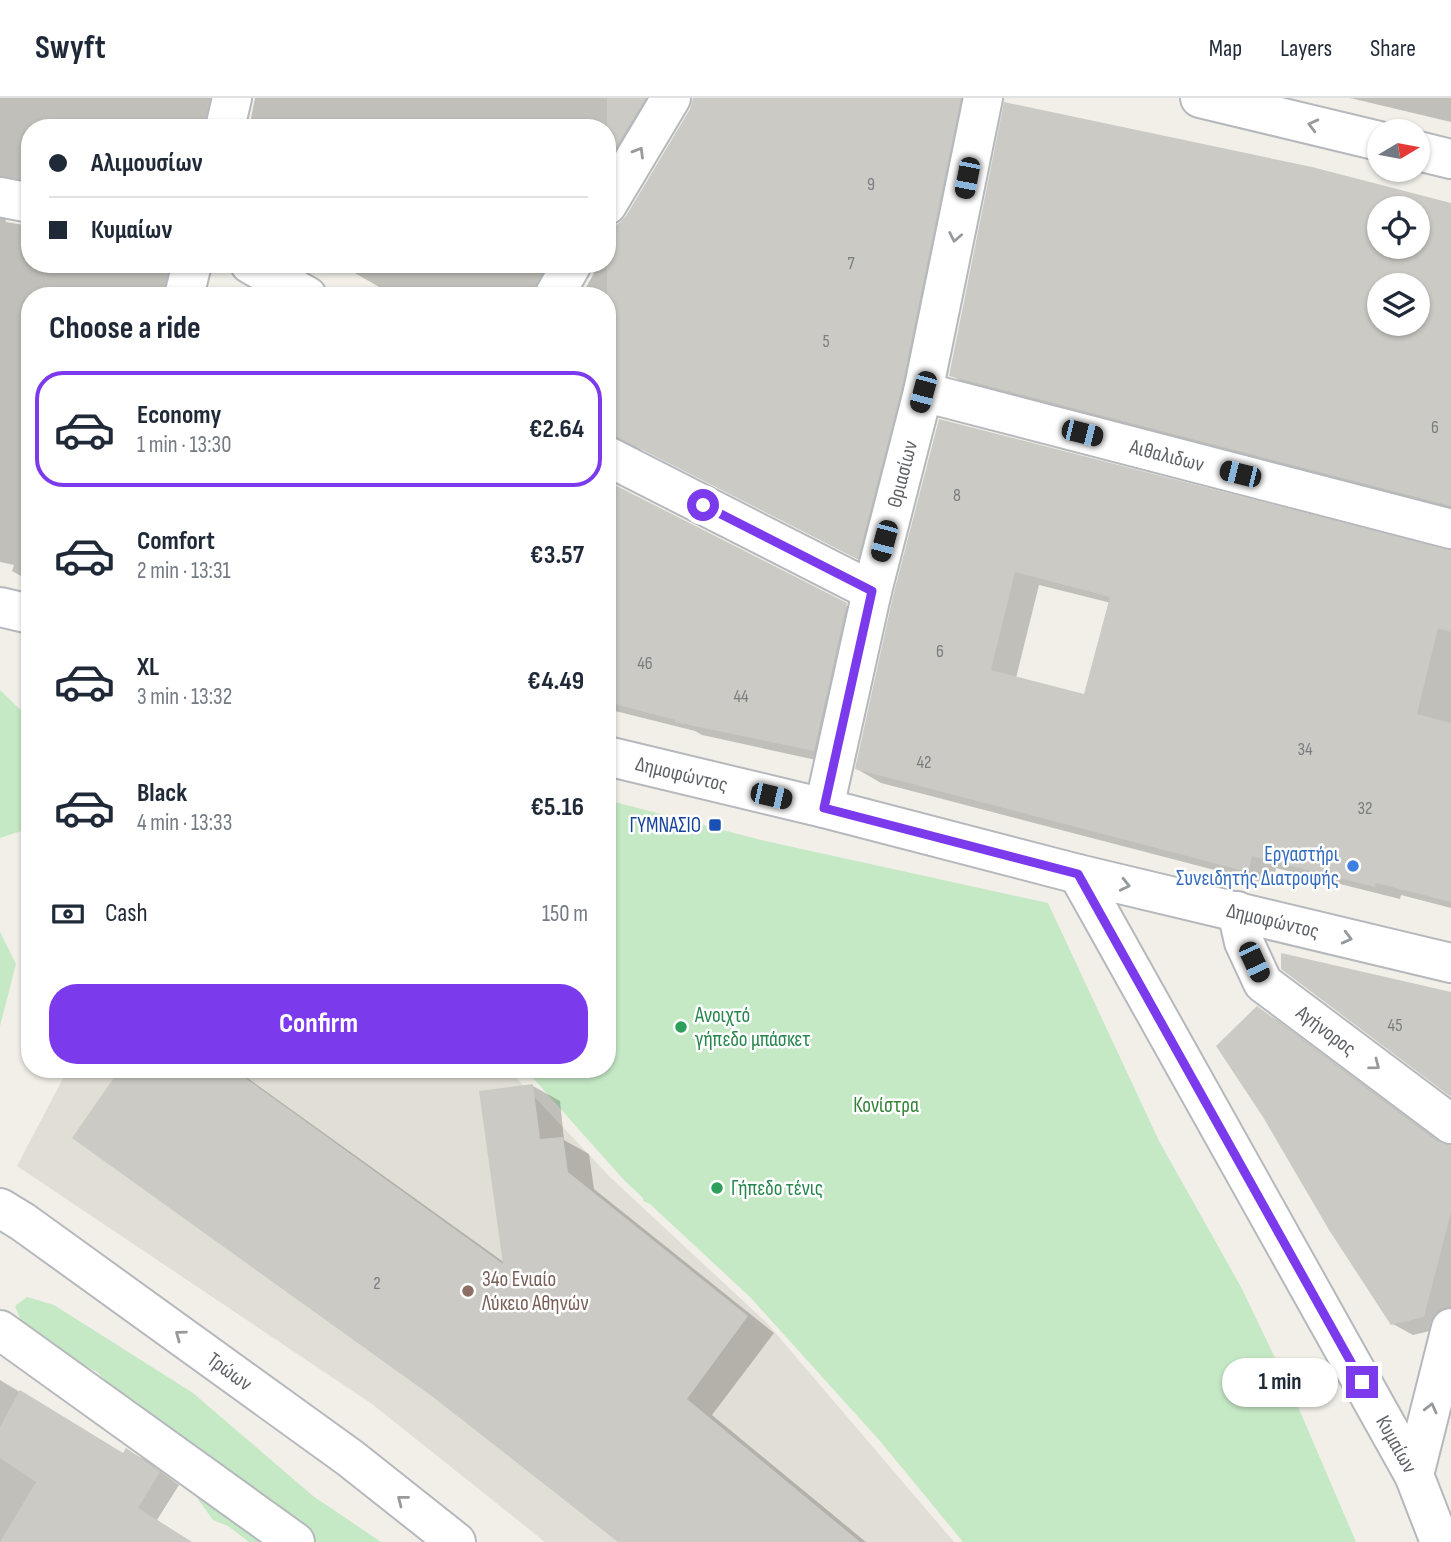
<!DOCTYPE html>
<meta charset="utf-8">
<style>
:root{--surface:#fff;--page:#f2f2f3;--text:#1f2937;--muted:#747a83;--line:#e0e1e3;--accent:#7c3aed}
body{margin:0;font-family:"Sofia Sans Condensed",sans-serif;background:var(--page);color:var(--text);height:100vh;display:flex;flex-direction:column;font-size:26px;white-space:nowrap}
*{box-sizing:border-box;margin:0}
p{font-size:23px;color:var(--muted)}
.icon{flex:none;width:38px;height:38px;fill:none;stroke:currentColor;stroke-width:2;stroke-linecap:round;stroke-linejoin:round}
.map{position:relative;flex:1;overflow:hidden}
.sheet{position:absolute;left:21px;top:189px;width:595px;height:791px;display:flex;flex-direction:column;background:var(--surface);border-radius:28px;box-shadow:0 2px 5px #0004}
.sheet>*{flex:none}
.top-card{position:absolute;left:21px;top:21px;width:595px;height:154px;border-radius:28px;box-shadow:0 2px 5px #0004;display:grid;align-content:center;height:154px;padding:0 28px;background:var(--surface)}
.needle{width:46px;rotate:80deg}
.buttons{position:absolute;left:1367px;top:21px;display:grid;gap:14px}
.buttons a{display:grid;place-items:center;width:63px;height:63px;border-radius:50%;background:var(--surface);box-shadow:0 2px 5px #0004;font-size:35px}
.end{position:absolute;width:32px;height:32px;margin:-16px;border:9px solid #7c3aed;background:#fff;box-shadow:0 0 0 4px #fff}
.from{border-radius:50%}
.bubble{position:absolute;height:49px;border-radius:24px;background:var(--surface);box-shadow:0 2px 5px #0004;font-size:23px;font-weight:700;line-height:49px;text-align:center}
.car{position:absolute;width:21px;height:42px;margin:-21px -10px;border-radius:9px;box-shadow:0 0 5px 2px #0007;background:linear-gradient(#222 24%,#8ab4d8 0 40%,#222 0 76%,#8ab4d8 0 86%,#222 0)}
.top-card b{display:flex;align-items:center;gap:24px;height:66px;font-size:26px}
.top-card b+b{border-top:2px solid var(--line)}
.top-card i{width:18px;height:18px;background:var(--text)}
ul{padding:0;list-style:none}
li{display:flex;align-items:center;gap:21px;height:116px;margin:0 14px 10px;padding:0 14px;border:4px solid transparent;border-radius:28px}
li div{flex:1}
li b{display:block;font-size:26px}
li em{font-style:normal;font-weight:700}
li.on{border-color:var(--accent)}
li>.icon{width:63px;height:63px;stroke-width:1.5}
h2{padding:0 28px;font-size:32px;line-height:84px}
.pay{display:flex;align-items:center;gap:18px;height:77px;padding:0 28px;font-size:26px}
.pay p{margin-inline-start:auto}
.cta{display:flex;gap:14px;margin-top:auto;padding:14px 28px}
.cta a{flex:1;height:80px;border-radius:28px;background:var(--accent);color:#fff;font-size:28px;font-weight:700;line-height:80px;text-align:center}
header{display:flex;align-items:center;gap:42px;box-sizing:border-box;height:98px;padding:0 35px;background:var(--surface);border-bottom:2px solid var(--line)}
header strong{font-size:33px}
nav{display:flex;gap:38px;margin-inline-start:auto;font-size:24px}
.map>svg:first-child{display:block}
.education{fill:#e1ded6}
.green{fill:#c5e8c5}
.shadow{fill:#0003;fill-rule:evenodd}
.building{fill:#cccac5;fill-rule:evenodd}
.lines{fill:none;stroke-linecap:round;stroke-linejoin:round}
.minor-casing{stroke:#b5b8bc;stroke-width:42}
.minor{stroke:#fff;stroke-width:38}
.oneway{stroke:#979a9d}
.route{stroke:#7c3aed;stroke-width:9}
.transit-dot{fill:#1a4fb4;stroke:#fff;stroke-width:2.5}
.shop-dot{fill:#3f7fe0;stroke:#fff;stroke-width:2.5}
.leisure-dot{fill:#2e9e5b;stroke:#fff;stroke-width:2.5}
.education-dot{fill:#8d6e63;stroke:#fff;stroke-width:2.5}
.labels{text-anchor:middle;stroke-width:5;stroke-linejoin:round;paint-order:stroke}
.number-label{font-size:18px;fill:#7a7d7f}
.street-label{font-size:21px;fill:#5f6368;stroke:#fff}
.transit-label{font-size:21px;fill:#164399;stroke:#fff;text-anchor:end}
.shop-label{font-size:21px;fill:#366cbe;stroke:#fff;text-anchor:end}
.leisure-label{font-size:21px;fill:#27864d;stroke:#fff;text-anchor:start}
.park-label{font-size:21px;fill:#348238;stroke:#fff}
.education-label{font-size:21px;fill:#785e54;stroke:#fff;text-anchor:start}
</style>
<header>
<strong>Swyft</strong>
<nav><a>Map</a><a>Layers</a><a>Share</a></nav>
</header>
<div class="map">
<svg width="1451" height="1444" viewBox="0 0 1451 1444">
<rect width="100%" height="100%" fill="#f1efe8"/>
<path class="education" d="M68,971H508L611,1080L767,1225L954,1444H545L372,1306L17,1068Z"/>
<path class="green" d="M0,592L30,621V730L0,740Z
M607,702L761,742L1048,805L1159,1043L1241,1189L1293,1297L1356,1444H963L880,1343L750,1199L650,1106L643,1103V1100L623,1081L525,971H607Z
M0,834L16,866L0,928Z
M27,1199L54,1207L193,1295L313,1398L381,1444H249L228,1428L213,1422L200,1404L153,1324L137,1304L116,1292L97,1274L66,1257L22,1226L15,1208Z"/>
<path class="shadow" d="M0,0H241L231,30H30V91L3,109L6,124L30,128V166H202L190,198H30V483L12,473L14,467L0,464Z
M255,0H680L610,123L611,130L618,128L627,120L691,12L695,0H975L883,474L644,352L633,350L610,375L613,385L618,390L871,521L839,667L702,637L695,633L607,611V198H581L593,177L596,166H607V30H249Z
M1350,0H1451V24Z
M1006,6L1451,107V415L975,291L951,277ZM1379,110H1418V149H1379ZM1379,187H1418V226H1379Z
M339,166H581L562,198H395Z
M209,195L257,197L258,198H208Z
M940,323L1451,454V810L1401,797L1400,801L1276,770L1272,787L881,685L857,671ZM1039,487L1111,505L1085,598L1016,580Z
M1257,910L1277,922L1447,1049H1451V1228L1413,1237L1393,1226Z
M123,971H235L505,1165L533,988L560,1003L564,1042L589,1056L594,1091L774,1235L712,1317L866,1444H621Z
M0,1282L124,1357L127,1352L147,1363L179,1387L157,1422L191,1444H0Z"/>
<path class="building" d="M607,0H646L607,64Z
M693,0H961L902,289L858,461L617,339L607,336V129L618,126L626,118L690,11Z
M1004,4L1312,69L1451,105V408L949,278ZM1379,110H1418V149H1379ZM1379,187H1418V226H1379Z
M939,321L1451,452V534L1438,530L1417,616L1451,625V804L1376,785L1375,789L1252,758L1248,774L855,671L893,498ZM1015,474L1110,499L1084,596L991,572Z
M607,383L847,505L814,653L675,624V622L607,604Z
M1281,855L1451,894V999L1281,871Z
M1257,908L1438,1044L1451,1047V1114L1424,1219L1391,1227L1329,1132L1263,1019L1216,948Z
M120,971H233L503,1166L479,993L533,986L540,1041L563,1039L568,1074L748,1218L687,1301L860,1444H618L433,1299L72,1040Z
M20,1292L123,1355L126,1350L160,1374L138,1410L192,1444H0L36,1384L0,1360V1329Z"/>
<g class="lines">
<defs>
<g id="minor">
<path d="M1200,0L1379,43"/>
<path d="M225,30L232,0"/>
<path d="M1418,53L1451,61"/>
<path d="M0,99L30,105"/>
<path d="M607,107L671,0"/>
<path d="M250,166L307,198"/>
<path d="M184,198L192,166"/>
<path d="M554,198L572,166"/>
<path id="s1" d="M923,294L1451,431"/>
<path d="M607,358L872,493"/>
<path d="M0,509L30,516"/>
<path id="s2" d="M607,658L824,710L1078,776L1451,865"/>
<path id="s3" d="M824,710L872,493L923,294L983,0"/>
<path id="s4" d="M1078,776L1414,1377L1440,1444"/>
<path id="s5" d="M1237,813L1244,844L1263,885L1451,1026"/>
<path id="s6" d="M0,1110L23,1124L350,1360L456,1444"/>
<path d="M0,1232L295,1444"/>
<path d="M1414,1377L1451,1230"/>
</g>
</defs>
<use href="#minor" class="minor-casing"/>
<use href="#minor" class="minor"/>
</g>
<defs><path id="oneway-chevron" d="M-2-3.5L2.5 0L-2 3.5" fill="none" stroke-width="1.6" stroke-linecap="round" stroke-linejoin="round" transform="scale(1.75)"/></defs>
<g class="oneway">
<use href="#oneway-chevron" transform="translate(1313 27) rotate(-166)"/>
<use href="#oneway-chevron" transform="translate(639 54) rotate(-59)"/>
<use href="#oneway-chevron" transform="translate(955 139) rotate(101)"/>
<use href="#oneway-chevron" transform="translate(1125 787) rotate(13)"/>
<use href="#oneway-chevron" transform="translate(1347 840) rotate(14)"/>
<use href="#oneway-chevron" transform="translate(1375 967) rotate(37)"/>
<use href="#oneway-chevron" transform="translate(180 1237) rotate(-144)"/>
<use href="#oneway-chevron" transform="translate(1431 1310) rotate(-76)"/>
<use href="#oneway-chevron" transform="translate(402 1402) rotate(-142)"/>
</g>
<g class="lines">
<path class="route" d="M703,407L872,493L824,710L1078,776L1362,1284"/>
</g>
<rect class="transit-dot" x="708" y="720" width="14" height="14" rx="3.5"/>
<circle class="shop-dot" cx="1353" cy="768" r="7"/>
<g class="leisure-dot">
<circle cx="681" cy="929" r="7"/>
<circle cx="717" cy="1090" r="7"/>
</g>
<circle class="education-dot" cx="468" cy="1193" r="7"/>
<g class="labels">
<g class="number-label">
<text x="871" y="92">9</text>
<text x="851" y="171">7</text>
<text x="826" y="249">5</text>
<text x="1435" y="335">6</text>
<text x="957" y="403">8</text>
<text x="940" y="559">6</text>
<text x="645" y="571">46</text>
<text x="741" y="604">44</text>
<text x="1305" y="657">34</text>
<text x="924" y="670">42</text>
<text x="1365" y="716">32</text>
<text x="1395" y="933">45</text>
<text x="377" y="1191">2</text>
</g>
<g class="street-label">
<text dy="7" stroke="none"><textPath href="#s1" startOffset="252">Αιθαλιδων</textPath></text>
<text dy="7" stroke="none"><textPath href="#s3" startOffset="343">Θριασίων</textPath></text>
<text dy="7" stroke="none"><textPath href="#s2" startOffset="77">Δημοφώντος</textPath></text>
<text dy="7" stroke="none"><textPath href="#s2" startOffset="686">Δημοφώντος</textPath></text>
<text dy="7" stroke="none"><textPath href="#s5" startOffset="156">Αγήνορος</textPath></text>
<text dy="7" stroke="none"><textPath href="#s6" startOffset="282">Τρώων</textPath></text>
<text dy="7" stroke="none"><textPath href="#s4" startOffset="653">Κυμαίων</textPath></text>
</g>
<g class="transit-label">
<text x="701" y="734">ΓΥΜΝΑΣΙΟ</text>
</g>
<g class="shop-label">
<text x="1339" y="763">Εργαστήρι<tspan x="1339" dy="24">Συνειδητής Διατροφής</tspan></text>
</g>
<g class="leisure-label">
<text x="695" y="924">Ανοιχτό<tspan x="695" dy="24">γήπεδο μπάσκετ</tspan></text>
<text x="731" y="1097">Γήπεδο τένις</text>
</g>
<g class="park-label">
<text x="886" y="1014">Κονίστρα</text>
</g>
<g class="education-label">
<text x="482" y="1188">34ο Ενιαίο<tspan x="482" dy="24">Λύκειο Αθηνών</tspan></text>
</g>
</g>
</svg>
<div class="buttons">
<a><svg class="needle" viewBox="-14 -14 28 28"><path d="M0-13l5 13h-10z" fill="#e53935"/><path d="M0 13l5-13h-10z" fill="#747a83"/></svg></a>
<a><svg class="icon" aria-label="locate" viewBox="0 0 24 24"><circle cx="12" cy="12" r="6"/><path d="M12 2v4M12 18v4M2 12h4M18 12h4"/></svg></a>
<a><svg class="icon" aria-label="layers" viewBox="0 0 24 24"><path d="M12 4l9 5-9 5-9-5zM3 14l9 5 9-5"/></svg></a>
</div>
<i class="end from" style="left:703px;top:407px"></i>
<i class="end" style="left:1362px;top:1284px"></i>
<div class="bubble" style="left:1222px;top:1260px;width:116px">1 min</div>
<i class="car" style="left:967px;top:80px;rotate:191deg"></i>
<i class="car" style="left:923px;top:294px;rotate:195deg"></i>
<i class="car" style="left:1082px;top:335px;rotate:104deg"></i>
<i class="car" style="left:1240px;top:376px;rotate:284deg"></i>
<i class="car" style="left:884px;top:443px;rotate:195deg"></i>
<i class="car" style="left:771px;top:698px;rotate:103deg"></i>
<i class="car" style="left:1254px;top:864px;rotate:155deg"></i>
<div class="top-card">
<b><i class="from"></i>Αλιμουσίων</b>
<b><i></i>Κυμαίων</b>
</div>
<section class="sheet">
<h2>Choose a ride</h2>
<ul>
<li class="on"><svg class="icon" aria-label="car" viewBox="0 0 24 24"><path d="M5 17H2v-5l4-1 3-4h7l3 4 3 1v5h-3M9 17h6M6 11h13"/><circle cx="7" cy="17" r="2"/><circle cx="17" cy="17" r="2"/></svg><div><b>Economy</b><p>1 min · 13:30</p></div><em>€2.64</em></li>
<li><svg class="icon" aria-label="car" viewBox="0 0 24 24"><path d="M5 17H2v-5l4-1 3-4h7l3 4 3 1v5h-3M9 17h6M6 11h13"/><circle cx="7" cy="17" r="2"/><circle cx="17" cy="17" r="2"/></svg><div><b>Comfort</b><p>2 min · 13:31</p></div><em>€3.57</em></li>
<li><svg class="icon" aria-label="car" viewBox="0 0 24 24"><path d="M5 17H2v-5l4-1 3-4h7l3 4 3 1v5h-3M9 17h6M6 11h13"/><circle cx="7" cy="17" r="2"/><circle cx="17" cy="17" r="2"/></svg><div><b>XL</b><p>3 min · 13:32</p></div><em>€4.49</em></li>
<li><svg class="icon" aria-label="car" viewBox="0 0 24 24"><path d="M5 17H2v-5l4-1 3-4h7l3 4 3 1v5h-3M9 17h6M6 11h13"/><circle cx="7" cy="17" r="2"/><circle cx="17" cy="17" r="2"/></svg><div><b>Black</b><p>4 min · 13:33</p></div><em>€5.16</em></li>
</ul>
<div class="pay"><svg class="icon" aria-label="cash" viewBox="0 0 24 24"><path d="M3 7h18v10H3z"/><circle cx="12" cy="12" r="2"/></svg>Cash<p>150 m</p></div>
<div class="cta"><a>Confirm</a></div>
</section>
</div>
